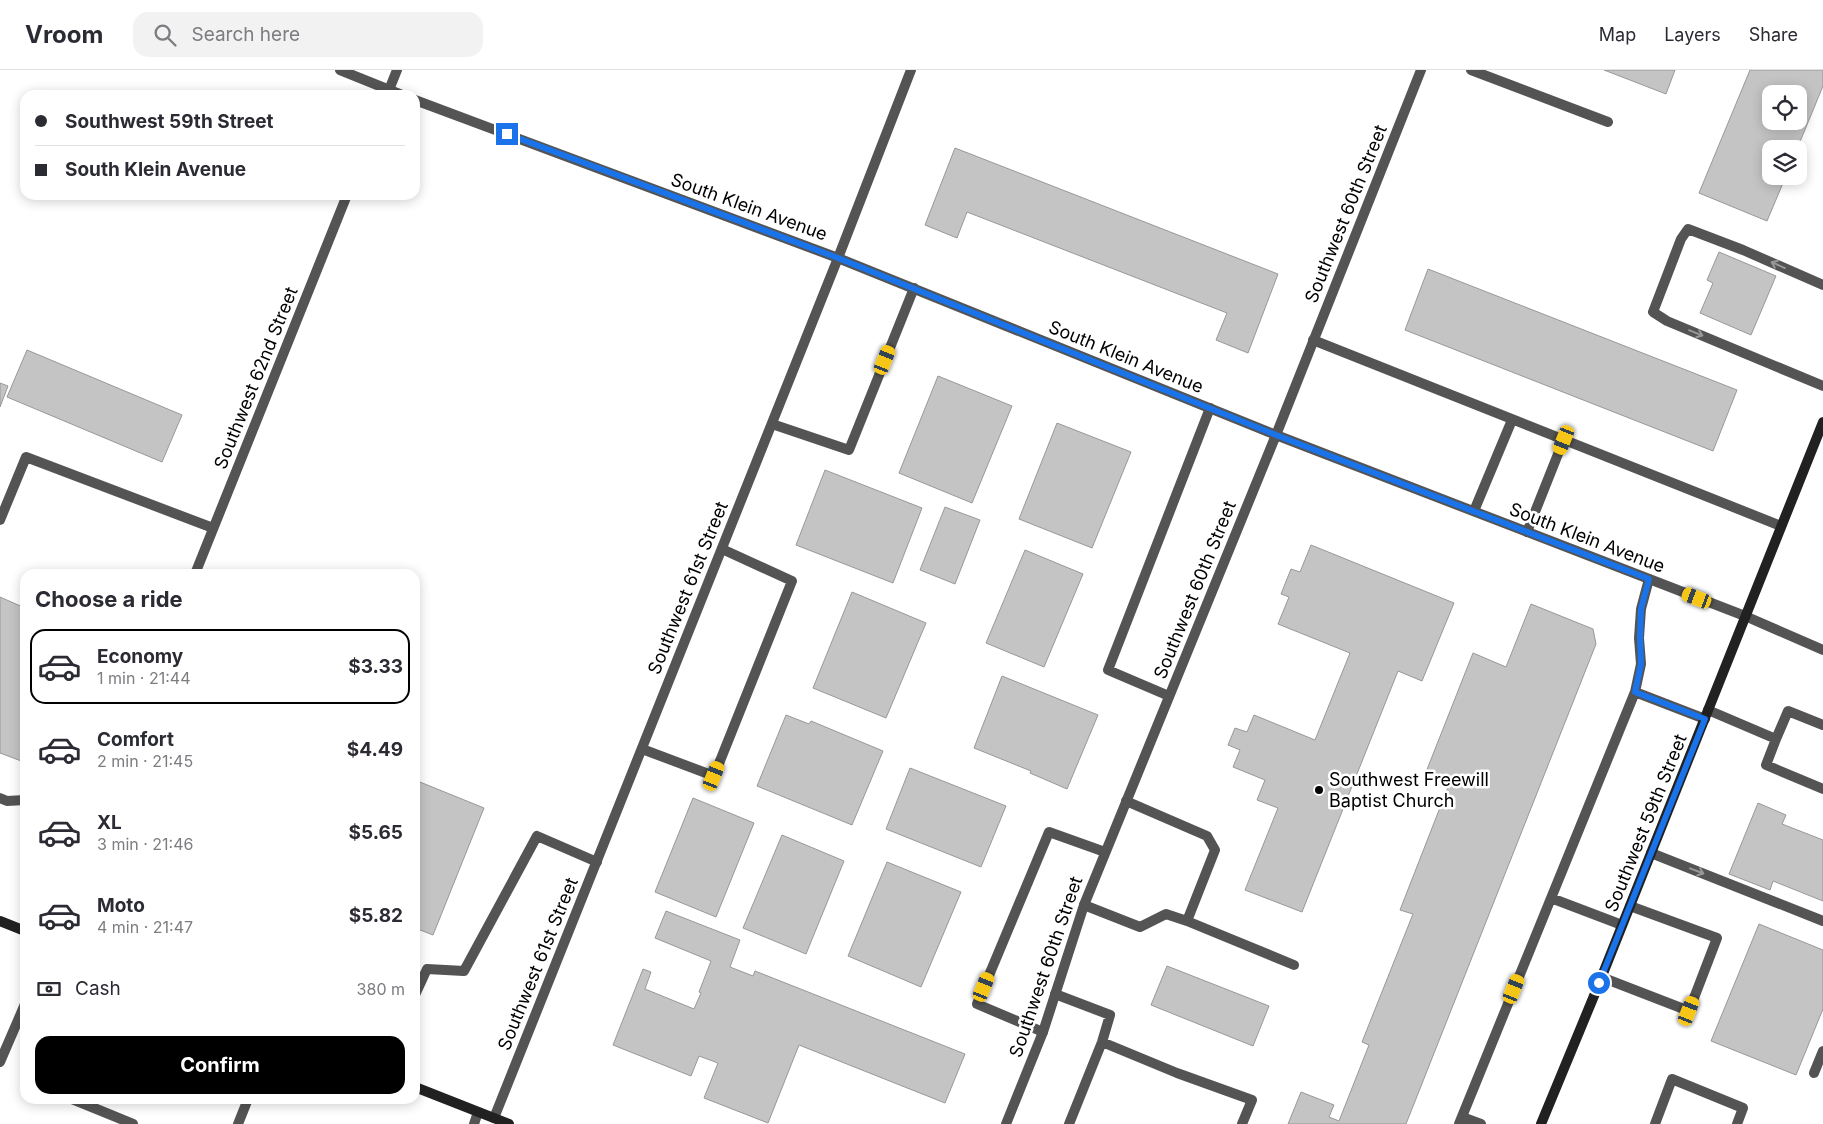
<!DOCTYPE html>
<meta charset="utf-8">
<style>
:root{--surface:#fff;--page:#f2f2f3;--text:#2b2b33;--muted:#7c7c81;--line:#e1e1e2;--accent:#000}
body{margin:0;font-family:Inter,sans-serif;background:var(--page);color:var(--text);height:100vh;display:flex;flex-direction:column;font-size:19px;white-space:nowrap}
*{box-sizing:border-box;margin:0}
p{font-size:16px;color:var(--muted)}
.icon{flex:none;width:28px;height:28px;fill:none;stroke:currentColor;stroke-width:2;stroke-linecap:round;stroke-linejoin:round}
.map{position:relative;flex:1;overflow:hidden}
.sheet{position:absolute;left:20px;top:499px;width:400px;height:535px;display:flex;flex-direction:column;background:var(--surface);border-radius:15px;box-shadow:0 2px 12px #0003}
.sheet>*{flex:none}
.banner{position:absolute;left:20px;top:20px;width:400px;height:110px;border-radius:15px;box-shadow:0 2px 12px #0003;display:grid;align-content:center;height:110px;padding:0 15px;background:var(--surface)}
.buttons{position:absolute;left:1762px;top:15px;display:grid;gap:10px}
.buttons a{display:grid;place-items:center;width:45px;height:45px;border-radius:10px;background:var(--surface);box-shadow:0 2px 12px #0003;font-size:25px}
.end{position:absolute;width:22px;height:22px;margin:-11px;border:6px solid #1a73e8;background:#fff;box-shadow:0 0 0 2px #fff}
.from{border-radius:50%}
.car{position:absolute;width:15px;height:30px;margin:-15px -8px;border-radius:6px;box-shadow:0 0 4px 1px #0007;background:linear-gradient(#f5c518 24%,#345 0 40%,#f5c518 0 76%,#345 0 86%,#f5c518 0)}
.banner b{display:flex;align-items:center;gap:18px;height:48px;font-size:19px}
.banner b+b{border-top:1px solid var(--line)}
.banner i{width:12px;height:12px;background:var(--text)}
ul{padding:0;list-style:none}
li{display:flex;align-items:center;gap:15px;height:75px;margin:0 10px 8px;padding:0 5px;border:2px solid transparent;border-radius:15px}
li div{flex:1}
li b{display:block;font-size:19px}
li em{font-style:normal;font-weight:700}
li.selected{border-color:var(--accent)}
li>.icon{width:45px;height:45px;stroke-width:1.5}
h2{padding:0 15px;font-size:22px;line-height:60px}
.pay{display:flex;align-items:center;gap:12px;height:55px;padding:0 15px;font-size:19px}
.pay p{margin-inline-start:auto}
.action{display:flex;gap:10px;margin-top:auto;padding:10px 15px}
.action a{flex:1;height:58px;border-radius:15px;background:var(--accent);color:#fff;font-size:20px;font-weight:700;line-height:58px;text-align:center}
header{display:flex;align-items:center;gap:30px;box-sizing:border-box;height:70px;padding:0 25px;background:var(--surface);border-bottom:1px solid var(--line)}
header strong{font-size:24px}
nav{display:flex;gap:28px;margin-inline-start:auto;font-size:18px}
.search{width:350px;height:45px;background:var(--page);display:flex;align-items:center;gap:12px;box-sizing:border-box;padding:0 18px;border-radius:15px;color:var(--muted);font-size:19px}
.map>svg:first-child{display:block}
.building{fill:#c4c4c4;stroke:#989898;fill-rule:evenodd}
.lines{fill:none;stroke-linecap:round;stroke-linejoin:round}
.lane{stroke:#545454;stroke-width:10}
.street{stroke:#545454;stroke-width:10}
.secondary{stroke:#212121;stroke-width:10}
.oneway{stroke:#989898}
.route{stroke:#1a73e8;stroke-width:6}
.poi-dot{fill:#000;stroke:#fff;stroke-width:2}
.labels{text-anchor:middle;stroke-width:5;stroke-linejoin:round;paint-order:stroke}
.street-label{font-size:18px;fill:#000;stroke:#fff}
.poi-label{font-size:18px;fill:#000;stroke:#fff;text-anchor:start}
</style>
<header>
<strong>Vroom</strong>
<div class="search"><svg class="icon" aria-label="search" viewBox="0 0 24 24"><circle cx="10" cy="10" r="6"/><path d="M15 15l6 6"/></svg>Search here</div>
<nav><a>Map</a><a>Layers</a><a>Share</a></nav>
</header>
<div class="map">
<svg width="1823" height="1054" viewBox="0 0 1823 1054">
<rect width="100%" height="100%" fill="#fff"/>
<path class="building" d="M1604,0H1675L1666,24Z
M1750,0H1823V16L1797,79H1771V106H1786L1767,151L1699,123ZM1771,24H1799V51H1771Z
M955,78L1278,204L1248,283L1216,270L1227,243L967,142L957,168L925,155Z
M1719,182L1776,206L1751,265L1700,243L1713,213L1707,210Z
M1428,199L1737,320L1713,381L1405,260Z
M27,280L182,345L162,392L7,327Z
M938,306L1012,336L972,433L899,403Z
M0,313L8,316L0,337Z
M1057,353L1131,382L1092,478L1019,449Z
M825,400L922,438L893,513L796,475Z
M945,437L980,450L955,514L920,500Z
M1311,475L1454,533L1422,611L1398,601L1302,842L1245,820L1278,738L1257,730L1265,710L1233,697L1240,680L1228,675L1235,658L1247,662L1254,645L1315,670L1350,583L1278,554L1289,527L1281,524L1291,499L1300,502Z
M1025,480L1083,504L1044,597L986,573Z
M852,522L926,553L886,648L813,618Z
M0,527L25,538V689L24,692L0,683Z
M1531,534L1593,559L1596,574L1406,1054H1288L1301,1022L1334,1035L1329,1047L1339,1051L1369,975L1362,972L1413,844L1400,840L1450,712L1426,702L1473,583L1506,597Z
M1002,606L1098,645L1067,719L1030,703L1031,701L974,678Z
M786,645L809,654L811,651L883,681L852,755L757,716Z
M910,698L1006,736L981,797L886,759Z
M415,710L484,738L433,865L415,858Z
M693,728L754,753L716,847L655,822Z
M1758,733L1786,745L1782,754L1823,770V831L1773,811L1770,820L1729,804Z
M782,765L844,791L806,884L743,858Z
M887,792L961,822L921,917L848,886Z
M666,841L740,870L730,897L753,906L755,901L965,984L945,1033L799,975L768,1053L704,1028L718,993L699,986L691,1006L613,975L643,899L651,902L645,919L694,939L701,923L699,922L711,891L655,868Z
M1759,854L1823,880V939L1796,1005L1711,971Z
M1167,896L1269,936L1253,976L1151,935Z"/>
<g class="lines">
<path class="lane" d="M1471,0L1608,52
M1823,215L1743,180L1688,159L1681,169L1653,242L1667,251L1823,316
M1313,270L1781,456
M772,354L849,380L914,218
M1474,441L1512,350
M0,450L26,387L213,458
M1527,462L1564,369
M1635,622L1705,649
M1169,626L1108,600L1210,338
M1708,640L1776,669L1788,641L1823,655
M1776,669L1766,695L1823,719
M642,679L714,706L792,511L722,479
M0,728L7,731L25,730
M1126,731L1207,766L1215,780L1187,851L1294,895
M1651,783L1823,851
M1551,828L1622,855
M1084,835L1140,857L1166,844L1187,851
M1601,907L1689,941L1717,868L1630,836
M1055,924L1110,945L1102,972L1069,1054
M415,925L427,899L464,901L537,766L597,792
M1043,962L977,934L1049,762L1105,782
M1102,972L1177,1003L1252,1030L1242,1054
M1814,1003L1823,981
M72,1029L133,1054
M1462,1047L1481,1054
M238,1054L248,1029
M474,1054L478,1042
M1459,1054L1635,622L1641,594L1639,568L1641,539L1649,509
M1655,1054L1672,1009L1743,1038L1737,1054"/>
<path class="street" d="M340,0L402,25
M387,25L397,0
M415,30L838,188L1276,365L1745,546L1823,580
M195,504L347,125
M0,992L25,934
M494,1048L838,188L911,0
M1006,1054L1043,962L1084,835L1276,365L1421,0"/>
<path class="secondary" d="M0,851L25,861
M415,1017L509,1054
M1541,1054L1596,921L1823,352"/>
</g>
<defs><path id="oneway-shaft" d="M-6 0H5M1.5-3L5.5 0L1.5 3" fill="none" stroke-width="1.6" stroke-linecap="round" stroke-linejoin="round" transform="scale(1.25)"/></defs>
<g class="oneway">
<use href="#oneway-shaft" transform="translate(1778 195) rotate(-156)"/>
<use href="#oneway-shaft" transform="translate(1696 263) rotate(22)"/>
<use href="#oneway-shaft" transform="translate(1697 801) rotate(21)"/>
</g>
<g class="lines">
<path class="route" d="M507,64L838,188L1276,365L1649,509L1641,539L1640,568L1641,594L1635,622L1705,649L1599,913"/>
</g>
<circle class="poi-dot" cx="1319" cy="720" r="5"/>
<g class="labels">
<g class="street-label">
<text transform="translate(749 137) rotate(20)" y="6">South Klein Avenue</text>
<text transform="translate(1346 144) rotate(-68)" y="6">Southwest 60th Street</text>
<text transform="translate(1126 287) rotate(22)" y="6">South Klein Avenue</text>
<text transform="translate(256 308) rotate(-68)" y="6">Southwest 62nd Street</text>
<text transform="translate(1587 468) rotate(21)" y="6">South Klein Avenue</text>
<text transform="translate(688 518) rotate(-68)" y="6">Southwest 61st Street</text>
<text transform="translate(1195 520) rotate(-68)" y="6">Southwest 60th Street</text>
<text transform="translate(1646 753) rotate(-68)" y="6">Southwest 59th Street</text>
<text transform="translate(538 894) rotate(-68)" y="6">Southwest 61st Street</text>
<text transform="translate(1046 897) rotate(-71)" y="6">Southwest 60th Street</text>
</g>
<g class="poi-label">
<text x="1329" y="716">Southwest Freewill<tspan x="1329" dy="21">Baptist Church</tspan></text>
</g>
</g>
</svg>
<div class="buttons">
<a><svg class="icon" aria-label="locate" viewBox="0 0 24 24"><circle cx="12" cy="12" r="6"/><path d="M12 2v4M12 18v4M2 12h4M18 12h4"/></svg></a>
<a><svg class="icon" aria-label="layers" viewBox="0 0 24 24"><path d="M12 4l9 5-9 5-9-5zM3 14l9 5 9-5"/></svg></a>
</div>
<i class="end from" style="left:1599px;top:913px"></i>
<i class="end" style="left:507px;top:64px"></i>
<i class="car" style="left:885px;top:290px;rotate:22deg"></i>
<i class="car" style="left:1564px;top:370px;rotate:202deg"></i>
<i class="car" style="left:1697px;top:528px;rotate:291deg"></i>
<i class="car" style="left:714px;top:706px;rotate:22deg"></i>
<i class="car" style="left:984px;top:917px;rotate:22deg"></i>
<i class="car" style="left:1514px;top:919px;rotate:22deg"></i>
<i class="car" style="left:1689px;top:941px;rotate:21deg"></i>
<div class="banner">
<b><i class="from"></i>Southwest 59th Street</b>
<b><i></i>South Klein Avenue</b>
</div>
<section class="sheet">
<h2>Choose a ride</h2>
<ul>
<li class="selected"><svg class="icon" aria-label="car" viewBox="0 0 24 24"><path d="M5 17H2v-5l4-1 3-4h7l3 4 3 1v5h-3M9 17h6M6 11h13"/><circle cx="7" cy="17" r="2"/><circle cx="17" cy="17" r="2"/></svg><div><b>Economy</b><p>1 min · 21:44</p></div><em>$3.33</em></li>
<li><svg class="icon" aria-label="car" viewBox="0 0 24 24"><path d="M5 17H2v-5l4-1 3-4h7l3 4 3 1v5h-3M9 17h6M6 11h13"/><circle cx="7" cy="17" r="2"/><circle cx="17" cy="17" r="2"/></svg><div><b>Comfort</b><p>2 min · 21:45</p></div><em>$4.49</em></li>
<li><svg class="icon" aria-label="car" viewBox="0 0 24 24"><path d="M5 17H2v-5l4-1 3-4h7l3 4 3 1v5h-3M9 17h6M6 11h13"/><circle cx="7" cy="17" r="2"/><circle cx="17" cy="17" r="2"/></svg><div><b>XL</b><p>3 min · 21:46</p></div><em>$5.65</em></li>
<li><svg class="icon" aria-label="car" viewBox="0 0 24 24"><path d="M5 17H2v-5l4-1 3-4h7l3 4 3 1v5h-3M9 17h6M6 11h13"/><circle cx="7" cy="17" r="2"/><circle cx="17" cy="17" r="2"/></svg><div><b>Moto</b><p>4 min · 21:47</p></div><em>$5.82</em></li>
</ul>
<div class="pay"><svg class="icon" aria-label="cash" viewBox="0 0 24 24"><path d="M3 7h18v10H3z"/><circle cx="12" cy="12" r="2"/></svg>Cash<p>380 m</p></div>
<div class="action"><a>Confirm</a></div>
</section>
</div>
